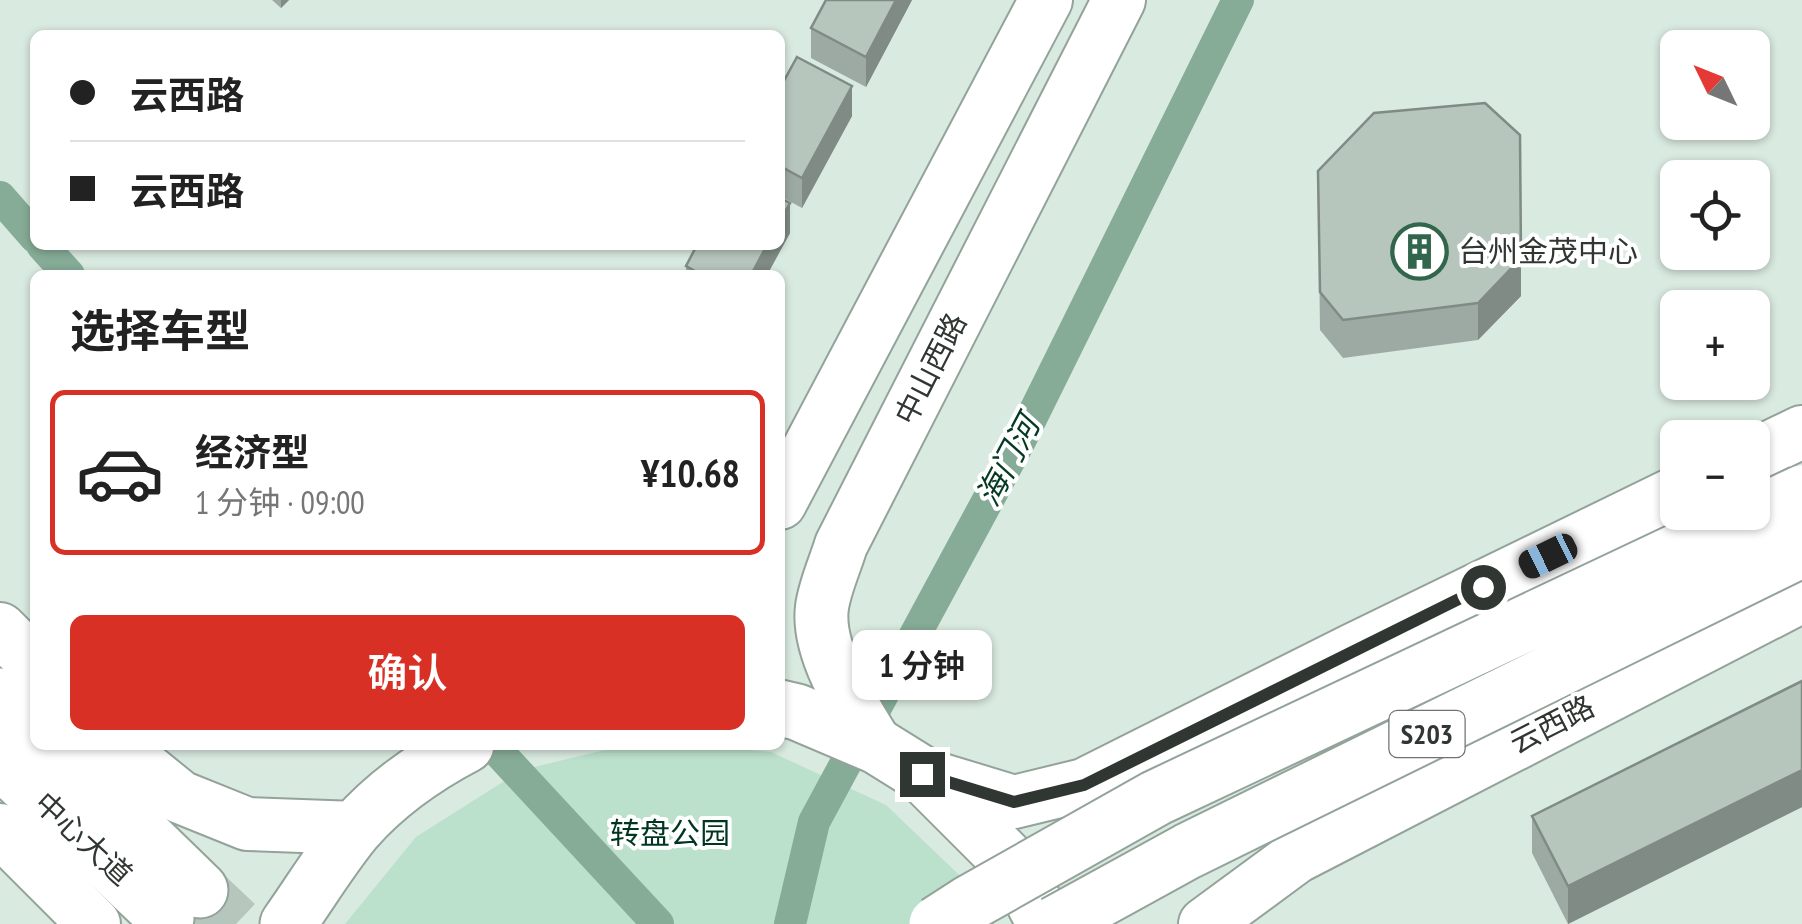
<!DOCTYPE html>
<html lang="zh">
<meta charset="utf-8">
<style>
:root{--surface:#fff;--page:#f2f2f2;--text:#222;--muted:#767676;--line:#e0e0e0;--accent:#d93025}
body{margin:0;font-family:"PT Sans Narrow","Noto Sans SC",sans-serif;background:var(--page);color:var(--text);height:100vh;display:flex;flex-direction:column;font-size:38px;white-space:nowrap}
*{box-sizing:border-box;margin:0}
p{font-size:32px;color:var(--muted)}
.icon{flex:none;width:55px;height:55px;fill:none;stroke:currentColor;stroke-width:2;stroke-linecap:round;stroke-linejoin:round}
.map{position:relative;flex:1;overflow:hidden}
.sheet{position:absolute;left:30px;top:270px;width:755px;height:480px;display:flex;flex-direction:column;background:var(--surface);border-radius:15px;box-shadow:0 2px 8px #0004}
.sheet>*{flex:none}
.hud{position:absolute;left:30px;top:30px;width:755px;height:220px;border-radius:15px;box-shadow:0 2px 8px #0004;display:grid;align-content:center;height:220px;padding:0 40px;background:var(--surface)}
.needle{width:65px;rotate:313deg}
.controls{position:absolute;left:1660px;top:30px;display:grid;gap:20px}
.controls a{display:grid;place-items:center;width:110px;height:110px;border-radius:15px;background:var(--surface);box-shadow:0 2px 8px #0004;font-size:50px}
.end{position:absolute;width:45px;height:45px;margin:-22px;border:12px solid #303733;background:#fff;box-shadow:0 0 0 5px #fff}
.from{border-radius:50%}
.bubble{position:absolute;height:70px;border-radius:15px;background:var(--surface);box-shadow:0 2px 8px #0004;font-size:32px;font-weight:600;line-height:70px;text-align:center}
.car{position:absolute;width:30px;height:60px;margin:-30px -15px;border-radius:12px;box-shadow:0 0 8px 2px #0007;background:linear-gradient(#222 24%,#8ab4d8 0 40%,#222 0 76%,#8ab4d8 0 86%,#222 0)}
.hud b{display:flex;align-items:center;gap:35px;height:95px;font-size:38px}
.hud b+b{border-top:2px solid var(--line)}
.hud i{width:25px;height:25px;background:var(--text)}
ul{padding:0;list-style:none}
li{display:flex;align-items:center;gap:30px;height:165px;margin:0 20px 15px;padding:0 20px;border:5px solid transparent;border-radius:15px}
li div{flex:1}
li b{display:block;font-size:38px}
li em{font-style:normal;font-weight:600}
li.current{border-color:var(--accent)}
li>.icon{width:90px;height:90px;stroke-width:1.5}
h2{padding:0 40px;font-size:45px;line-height:120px}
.primary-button{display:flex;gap:20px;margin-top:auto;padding:20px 40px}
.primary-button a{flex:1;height:115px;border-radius:15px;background:var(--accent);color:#fff;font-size:40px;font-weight:600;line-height:115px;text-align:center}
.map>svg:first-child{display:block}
.green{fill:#bbe0cb}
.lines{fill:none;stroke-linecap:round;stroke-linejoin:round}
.canal{stroke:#86ac97;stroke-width:32}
.primary-tunnel{stroke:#b7c6bd;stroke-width:55;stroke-dasharray:55 28;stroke-linecap:butt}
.secondary-casing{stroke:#93a39a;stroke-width:56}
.primary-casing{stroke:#93a39a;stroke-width:59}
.secondary{stroke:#fff;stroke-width:52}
.primary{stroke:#fff;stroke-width:55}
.primary-bridge-casing{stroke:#93a39a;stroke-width:59;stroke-linecap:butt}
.primary-bridge{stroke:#fff;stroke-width:55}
.wall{fill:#9daaa3}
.shaded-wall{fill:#7f8b84}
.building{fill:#b6c6bd;stroke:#7f8b84;stroke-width:2.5}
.route{stroke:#303733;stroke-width:12}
.labels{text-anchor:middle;stroke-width:8;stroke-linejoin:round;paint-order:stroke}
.shield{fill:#fff;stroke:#6e7370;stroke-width:2.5}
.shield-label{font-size:28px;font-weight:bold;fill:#303733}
.poi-label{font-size:30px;fill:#303733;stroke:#fff;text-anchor:start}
.street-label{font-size:30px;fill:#303733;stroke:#fff}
.park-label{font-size:30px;fill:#003521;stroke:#fff}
.water-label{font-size:32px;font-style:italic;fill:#043924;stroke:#fff}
</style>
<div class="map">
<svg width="1802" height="924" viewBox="0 0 1802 924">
<rect width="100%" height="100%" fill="#d9eae0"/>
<path class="green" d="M625,745H696L771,752L886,805L978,893L994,924H345L416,837L522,770Z"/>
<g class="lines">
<path class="canal" d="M0,197L35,237
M42,245L69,275
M492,745L658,924
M790,924L814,822L1021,439L1238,0"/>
<path class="primary-tunnel" d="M200,890L236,924"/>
<defs>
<path id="secondary" d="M1752,456L1802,432
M780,503L1046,0
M0,629L35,664
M116,745L180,797L247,824L356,828
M877,746C854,709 816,651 822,607C825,586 835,565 841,545L1119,0
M922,774L1014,802L1084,785L1353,650L1678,492
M0,830L94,924
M1205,924L1296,857L1802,596"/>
<path id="primary" d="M0,696L35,730
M780,708L797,712L877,746L922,774L1017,869L1045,924
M51,745L200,890
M0,760L166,918
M288,924C310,893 331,858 355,829C385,795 426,766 466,745"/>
</defs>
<use href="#secondary" class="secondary-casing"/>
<use href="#primary" class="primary-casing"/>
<use href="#secondary" class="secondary"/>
<use href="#primary" class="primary"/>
<defs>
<path id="primary-bridge" d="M937,924L968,904L1156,798L1802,493
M1055,924L1188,851L1802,549"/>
</defs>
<use href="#primary-bridge" class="primary-bridge-casing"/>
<use href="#primary-bridge" class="primary-bridge"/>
</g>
<path class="wall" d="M272,0H289L281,8Z
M912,0L866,87L811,58V28Z
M780,88L852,116L802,208L780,196Z
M1318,171L1521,296L1478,340L1343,358L1320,330Z
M790,233L767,275H686V266Z
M1802,681V807L1568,924L1532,853V816Z"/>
<path class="shaded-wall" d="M281,0H289L281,8Z
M896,0H912L866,87V57Z
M852,86V116L802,208V178Z
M790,203V233L767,275H751L767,245H780V221Z
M1521,258V296L1478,340V303Z
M1802,770V807L1568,924V886Z"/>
<path class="building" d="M826,0H896L866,57L811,28Z
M797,57L852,86L802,178L780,166V88Z
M1485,103L1520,135L1521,258L1478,303L1343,320L1320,292L1318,171L1374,113Z
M780,198L790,203L780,221Z
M697,245H767L751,275H702L686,266Z
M1802,681V770L1568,886L1532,816Z"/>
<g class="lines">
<path class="route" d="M922,774L1014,802L1084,785L1483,587"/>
</g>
<defs>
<symbol id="building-ring" viewBox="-11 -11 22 22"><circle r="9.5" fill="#fff" stroke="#31664c" stroke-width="1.5"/><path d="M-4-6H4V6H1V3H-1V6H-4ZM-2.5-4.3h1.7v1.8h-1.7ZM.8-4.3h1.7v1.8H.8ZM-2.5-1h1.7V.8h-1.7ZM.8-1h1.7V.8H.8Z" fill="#31664c"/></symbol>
</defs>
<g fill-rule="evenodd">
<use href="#building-ring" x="1388" y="220" width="63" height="63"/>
</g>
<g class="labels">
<rect class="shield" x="1389.5" y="711" width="75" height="46" rx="8"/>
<g class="shield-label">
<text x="1427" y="744">S203</text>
</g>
<g class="poi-label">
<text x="1458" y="262">台州金茂中心</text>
</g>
<g class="street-label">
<text transform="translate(931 369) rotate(-63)" y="10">中山西路</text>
<text transform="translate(1552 725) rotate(-27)" y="10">云西路</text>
<text transform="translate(83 839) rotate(43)" y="10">中心大道</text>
</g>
<g class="park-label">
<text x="670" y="844">转盘公园</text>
</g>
<g class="water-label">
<text transform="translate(1008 461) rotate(-62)" y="11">海门河</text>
</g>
</g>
</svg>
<div class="controls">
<a><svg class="needle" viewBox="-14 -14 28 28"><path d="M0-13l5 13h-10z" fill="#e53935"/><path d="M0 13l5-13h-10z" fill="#767676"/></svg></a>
<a><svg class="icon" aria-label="locate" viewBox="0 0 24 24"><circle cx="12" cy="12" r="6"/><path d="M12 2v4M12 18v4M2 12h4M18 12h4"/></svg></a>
<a>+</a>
<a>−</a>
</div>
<i class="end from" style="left:1483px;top:587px"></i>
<i class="end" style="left:922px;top:774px"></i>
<div class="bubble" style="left:852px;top:630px;width:140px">1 分钟</div>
<i class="car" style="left:1548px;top:556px;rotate:244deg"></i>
<div class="hud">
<b><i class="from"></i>云西路</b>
<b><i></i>云西路</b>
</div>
<section class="sheet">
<h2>选择车型</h2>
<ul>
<li class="current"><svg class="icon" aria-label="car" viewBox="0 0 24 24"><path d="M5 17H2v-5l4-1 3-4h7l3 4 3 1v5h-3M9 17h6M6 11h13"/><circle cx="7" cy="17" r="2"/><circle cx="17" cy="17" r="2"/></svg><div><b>经济型</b><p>1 分钟 · 09:00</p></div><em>¥10.68</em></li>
</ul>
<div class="primary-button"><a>确认</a></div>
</section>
</div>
